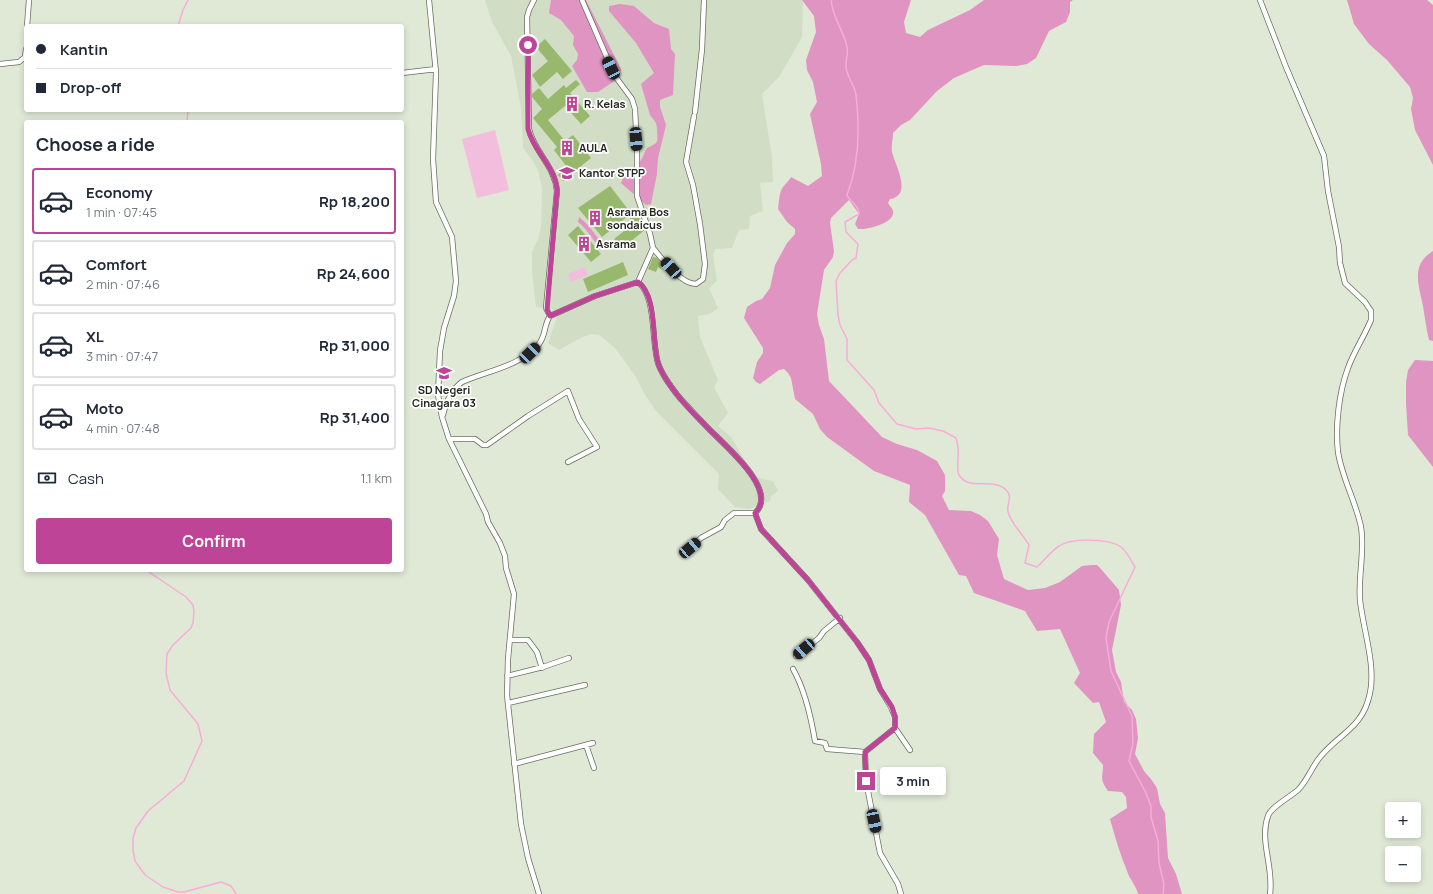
<!DOCTYPE html>
<meta charset="utf-8">
<style>
:root{--surface:#fff;--page:#f2f2f3;--text:#1f2937;--muted:#747a83;--line:#e0e1e3;--accent:#be4497}
body{margin:0;font-family:Manrope,sans-serif;background:var(--page);color:var(--text);height:100vh;display:flex;flex-direction:column;font-size:15px;white-space:nowrap}
*{box-sizing:border-box;margin:0}
p{font-size:13px;color:var(--muted)}
.icon{flex:none;width:22px;height:22px;fill:none;stroke:currentColor;stroke-width:2;stroke-linecap:round;stroke-linejoin:round}
.map{position:relative;flex:1;overflow:hidden}
.panel{position:absolute;left:24px;top:120px;width:380px;height:452px;display:flex;flex-direction:column;background:var(--surface);border-radius:4px;box-shadow:0 2px 6px #0003}
.panel>*{flex:none}
.banner{position:absolute;left:24px;top:24px;width:380px;height:88px;border-radius:4px;box-shadow:0 2px 6px #0003;display:grid;align-content:center;height:88px;padding:0 12px;background:var(--surface)}
.fabs{position:absolute;left:1385px;top:802px;display:grid;gap:8px}
.fabs a{display:grid;place-items:center;width:36px;height:36px;border-radius:4px;background:var(--surface);box-shadow:0 2px 6px #0003;font-size:20px}
.end{position:absolute;width:18px;height:18px;margin:-9px;border:5px solid #be4497;background:#fff;box-shadow:0 0 0 2px #fff}
.from{border-radius:50%}
.bubble{position:absolute;height:28px;border-radius:4px;background:var(--surface);box-shadow:0 2px 6px #0003;font-size:13px;font-weight:700;line-height:28px;text-align:center}
.car{position:absolute;width:12px;height:24px;margin:-12px -6px;border-radius:5px;box-shadow:0 0 3px 1px #0007;background:linear-gradient(#222 24%,#8ab4d8 0 40%,#222 0 76%,#8ab4d8 0 86%,#222 0)}
.banner b{display:flex;align-items:center;gap:14px;height:38px;font-size:15px}
.banner b+b{border-top:1px solid var(--line)}
.banner i{width:10px;height:10px;background:var(--text)}
ul{padding:0;list-style:none}
li{display:flex;align-items:center;gap:12px;height:66px;margin:0 8px 6px;padding:0 4px;border:2px solid var(--line);border-radius:4px}
li div{flex:1}
li b{display:block;font-size:15px}
li em{font-style:normal;font-weight:700}
li.selected{border-color:var(--accent)}
li>.icon{width:36px;height:36px;stroke-width:1.5}
h2{padding:0 12px;font-size:18px;line-height:48px}
.pay{display:flex;align-items:center;gap:10px;height:44px;padding:0 12px;font-size:15px}
.pay p{margin-inline-start:auto}
.action{display:flex;gap:8px;margin-top:auto;padding:8px 12px}
.action a{flex:1;height:46px;border-radius:4px;background:var(--accent);color:#fff;font-size:16px;font-weight:700;line-height:46px;text-align:center}
.map>svg:first-child{display:block}
.built{fill:#d1dec5}
.green{fill:#f3bddd}
.forest{fill:#df94c2}
.lines{fill:none;stroke-linecap:round;stroke-linejoin:round}
.stream{stroke:#f8acda;stroke-width:1.5}
.building{fill:#98b86e}
.street-casing{stroke:#666e5d;stroke-width:6}
.street{stroke:#fff;stroke-width:4.5}
.route{stroke:#be4497;stroke-width:5}
.labels{text-anchor:middle;stroke-width:3.5;stroke-linejoin:round;paint-order:stroke}
.poi-label{font-size:11px;font-weight:bold;fill:#23261f;stroke:#fff;text-anchor:start}
</style>
<div class="map">
<svg width="1433" height="894" viewBox="0 0 1433 894">
<rect width="100%" height="100%" fill="#e0e9d6"/>
<path class="built" d="M485,0H802L803,3L802,37L779,77L762,94L772,157L773,182L760,183L763,211L750,216L749,229L739,230L732,248L715,249L713,254L717,281L709,288L718,308L710,314L698,316L700,337L718,380L714,387L728,413L718,426L731,437L753,474L762,479L773,481L778,491L771,496L770,501L749,509L735,507L718,489L719,474L656,411L644,393L636,377L615,348L599,335L590,334L577,340L559,350L548,343L557,317L552,309L536,307L532,273V252L538,239L541,227L542,188L538,170L533,161L523,148L521,108L511,56L492,22Z"/>
<path class="green" d="M495,130L509,190L477,198L462,139Z
M584,267L588,275L571,282L568,274Z"/>
<path class="forest" d="M551,0H586L621,69L619,78L598,92H587L572,66L577,60L578,54L573,45L574,36L561,20L549,13Z
M802,0H911L904,22L906,33L920,37L928,30L970,10L984,0H1073L1070,2V12L1066,22L1049,31L1036,58L1027,64L1016,66L984,65L954,78L937,91L910,120L901,125L893,133C893,139 891,146 892,152C895,165 913,195 890,199L888,203C889,205 893,209 893,211C896,223 866,230 858,229L855,224L859,214L849,200L831,218L830,223L834,251L833,257L824,270L817,314L819,325L824,339L829,381L882,437L897,444L917,450L937,461L945,475V491L942,496L949,510L971,511L980,515L988,521L999,539L997,555L1004,579L1028,590L1045,588L1060,582L1082,566L1092,565H1097L1101,569L1119,590L1121,605L1112,650L1116,672L1121,682L1124,702L1132,710L1136,719L1138,738L1135,754L1144,771L1151,779L1157,788L1160,804L1165,813L1168,858L1176,874L1182,894H1138C1136,885 1130,880 1127,871C1120,854 1115,837 1110,819L1127,808L1126,797L1122,792L1108,791C1099,778 1103,779 1103,765L1093,753L1094,734L1106,722L1099,702L1093,703L1074,683L1080,673L1060,629L1037,631L1025,611L974,593L966,576L959,575L925,515L909,502L910,485L874,471L827,437L820,429L813,414L795,399L791,378L788,373L784,369L779,370L760,384L756,382L753,378L757,362L763,353V348L744,318L747,307L756,301L762,299L770,288L775,265L787,243L795,234V229L787,222L778,209C779,203 779,192 783,187C786,183 789,181 791,177L808,186L822,176L821,164L810,114L817,102L813,82L807,70L806,60L816,32L814,16Z
M1347,0H1427L1433,5V165L1415,130L1411,109L1413,98L1410,87L1387,60L1369,44L1354,24Z
M620,4L634,6L654,23L669,29L671,49L675,54L673,95L660,100V107L666,125L658,158L657,174L651,204L646,205L621,183C627,166 633,171 641,160C644,156 644,152 647,148C650,146 656,145 657,141C658,139 657,126 656,123L650,115L641,84L654,73L636,43L609,11V6Z
M579,217L588,225L601,242L597,244C589,235 587,229 578,222Z
M1433,251V341L1429,340C1426,328 1425,318 1423,306C1419,285 1410,265 1433,251Z
M1415,360L1433,361V467L1408,435L1406,403V382L1408,370Z"/>
<g class="lines">
<path class="stream" d="M831,0C832,15 842,29 846,43C850,54 845,58 846,67C847,78 855,85 856,95C860,128 859,164 847,195C850,202 859,205 859,214L845,222L846,232L858,244L856,258L852,260L840,273L836,281L838,315L840,325L847,339V360L874,390L879,403L897,424L916,429L929,428L943,431L956,438C957,442 958,446 958,450C959,458 956,468 959,475C969,492 995,476 1007,491C1013,498 1006,504 1008,512C1012,525 1022,533 1029,545L1025,563L1037,567C1044,561 1051,551 1059,546C1071,538 1108,538 1121,547C1127,551 1131,561 1135,567L1109,622L1106,638L1111,671L1132,716L1133,744L1129,761L1145,791L1151,806V817L1158,841L1159,863L1164,884L1163,894
M178,26L183,10L188,0
M187,122L188,110
M146,570L186,597L193,605L194,611L193,623L191,628L173,645L167,654L166,673L170,690L198,724L202,741L184,781L148,811L136,828L133,838V850L135,861L145,875L163,887L178,892H184L221,882L231,886L236,894"/>
</g>
<path class="building" d="M545,39L572,71L563,79L557,72L540,87L532,75L548,61L536,47Z
M576,80L580,84L570,93L590,116L581,124L565,106L548,120L565,141L573,135L591,158L563,181L558,175L567,167L554,150L557,147L533,118L542,109L532,97V94L539,88L548,99L564,85L566,88Z
M610,186L634,217L637,215L642,221L645,230L621,249L614,239L634,223L628,216L602,237L578,208Z
M578,226L601,254L591,262L568,235Z
M653,257L657,258L662,265L661,269L658,267L656,272L648,269Z
M623,262L628,275L588,292L583,279Z"/>
<g class="lines">
<defs>
<path id="street" d="M429,0L436,73L433,159L436,202L452,237L456,281L454,296L444,328L440,351L438,395L442,417L449,439L486,514L488,522L500,543L505,556L506,568L514,594L508,659L507,695L521,824L528,858L539,894
M534,0L529,10L527,17L529,129C534,152 555,166 557,191L546,308L550,316
M1260,0L1286,67L1324,156L1328,191L1339,247L1340,263L1345,283L1365,302L1371,311V320C1364,337 1354,351 1348,368C1339,392 1335,427 1338,452C1342,478 1356,502 1361,527C1365,551 1358,576 1360,600C1363,629 1376,665 1370,693C1363,728 1340,733 1321,756C1312,766 1308,780 1298,790C1290,797 1271,807 1268,816C1259,841 1274,867 1270,894
M27,26L29,0
M0,64L19,62L25,57L26,49
M402,73L436,69
M695,112L702,49L704,0
M653,248C662,259 681,284 696,284L703,279L705,264L700,224L693,185L686,162L694,116
M638,282C657,297 651,340 658,363C662,375 671,387 679,397C688,407 698,418 708,428C723,444 780,490 755,513L761,529L808,580L857,642L869,660L880,689L891,707L895,717V728L865,752L866,781L880,853L898,884L901,894
M550,316L595,296L638,282L653,248L650,234L637,196V149L635,109L632,99L615,76L582,0
M443,415C446,402 451,390 462,382C487,371 521,366 539,344C546,335 544,324 550,316
M449,439H475L483,445H487L528,416L568,391L579,419L597,447L568,462
M690,547L701,538L721,527L725,520L734,513H755
M510,640H528L537,652L542,668
M796,656L819,638L824,631L840,618
M793,669C805,690 811,717 815,741L825,743L827,749L865,752
M507,676L543,667L569,658
M508,703L585,685
M895,728L910,750
M586,745L594,768
M514,764L593,743"/>
</defs>
<use href="#street" class="street-casing"/>
<use href="#street" class="street"/>
</g>
<g class="lines">
<path class="route" d="M528,45V129C534,152 555,166 557,190L547,310L550,316L595,296L638,282C658,297 651,340 658,363C662,375 671,387 679,397C688,408 698,418 708,428C723,444 780,490 755,513L761,529L808,580L857,642L869,660L880,689L892,707L895,717V728L865,752L866,781"/>
</g>
<defs>
<symbol id="building-bare" viewBox="-9 -9 18 18"><path d="M-4-6H4V6H1V3H-1V6H-4ZM-2.5-4.3h1.7v1.8h-1.7ZM.8-4.3h1.7v1.8H.8ZM-2.5-1h1.7V.8h-1.7ZM.8-1h1.7V.8H.8Z" fill="#be4497" stroke="#fff" stroke-width="2.5" paint-order="stroke"/></symbol>
<symbol id="university-bare" viewBox="-9 -9 18 18"><path d="M0-5L7-2L0 1L-7-2ZM-4 1L0 2.5L4 1V4Q0 6-4 4Z" fill="#be4497" stroke="#fff" stroke-width="2.5" paint-order="stroke"/></symbol>
<symbol id="school-bare" viewBox="-9 -9 18 18"><path d="M0-5L7-2L0 1L-7-2ZM-4 1L0 2.5L4 1V4Q0 6-4 4Z" fill="#be4497" stroke="#fff" stroke-width="2.5" paint-order="stroke"/></symbol>
</defs>
<g fill-rule="evenodd">
<use href="#building-bare" x="561" y="93" width="22" height="22"/>
<use href="#building-bare" x="556" y="137" width="22" height="22"/>
<use href="#university-bare" x="556" y="162" width="22" height="22"/>
<use href="#building-bare" x="584" y="207" width="22" height="22"/>
<use href="#building-bare" x="573" y="233" width="22" height="22"/>
<use href="#school-bare" x="433" y="362" width="22" height="22"/>
</g>
<g class="labels">
<g class="poi-label">
<text x="584" y="108">R. Kelas</text>
<text x="579" y="152">AULA</text>
<text x="579" y="177">Kantor STPP</text>
<text x="607" y="216">Asrama Bos<tspan x="607" dy="13">sondaicus</tspan></text>
<text x="596" y="248">Asrama</text>
<text x="444" y="394" text-anchor="middle">SD Negeri<tspan x="444" dy="13">Cinagara 03</tspan></text>
</g>
</g>
</svg>
<div class="fabs">
<a>+</a>
<a>−</a>
</div>
<i class="end from" style="left:528px;top:45px"></i>
<i class="end" style="left:866px;top:781px"></i>
<div class="bubble" style="left:880px;top:767px;width:66px">3 min</div>
<i class="car" style="left:611px;top:68px;rotate:334deg"></i>
<i class="car" style="left:636px;top:139px;rotate:175deg"></i>
<i class="car" style="left:671px;top:268px;rotate:318deg"></i>
<i class="car" style="left:530px;top:353px;rotate:46deg"></i>
<i class="car" style="left:690px;top:548px;rotate:50deg"></i>
<i class="car" style="left:804px;top:649px;rotate:229deg"></i>
<i class="car" style="left:874px;top:821px;rotate:168deg"></i>
<div class="banner">
<b><i class="from"></i>Kantin</b>
<b><i></i>Drop-off</b>
</div>
<section class="panel">
<h2>Choose a ride</h2>
<ul>
<li class="selected"><svg class="icon" aria-label="car" viewBox="0 0 24 24"><path d="M5 17H2v-5l4-1 3-4h7l3 4 3 1v5h-3M9 17h6M6 11h13"/><circle cx="7" cy="17" r="2"/><circle cx="17" cy="17" r="2"/></svg><div><b>Economy</b><p>1 min · 07:45</p></div><em>Rp 18,200</em></li>
<li><svg class="icon" aria-label="car" viewBox="0 0 24 24"><path d="M5 17H2v-5l4-1 3-4h7l3 4 3 1v5h-3M9 17h6M6 11h13"/><circle cx="7" cy="17" r="2"/><circle cx="17" cy="17" r="2"/></svg><div><b>Comfort</b><p>2 min · 07:46</p></div><em>Rp 24,600</em></li>
<li><svg class="icon" aria-label="car" viewBox="0 0 24 24"><path d="M5 17H2v-5l4-1 3-4h7l3 4 3 1v5h-3M9 17h6M6 11h13"/><circle cx="7" cy="17" r="2"/><circle cx="17" cy="17" r="2"/></svg><div><b>XL</b><p>3 min · 07:47</p></div><em>Rp 31,000</em></li>
<li><svg class="icon" aria-label="car" viewBox="0 0 24 24"><path d="M5 17H2v-5l4-1 3-4h7l3 4 3 1v5h-3M9 17h6M6 11h13"/><circle cx="7" cy="17" r="2"/><circle cx="17" cy="17" r="2"/></svg><div><b>Moto</b><p>4 min · 07:48</p></div><em>Rp 31,400</em></li>
</ul>
<div class="pay"><svg class="icon" aria-label="cash" viewBox="0 0 24 24"><path d="M3 7h18v10H3z"/><circle cx="12" cy="12" r="2"/></svg>Cash<p>1.1 km</p></div>
<div class="action"><a>Confirm</a></div>
</section>
</div>
